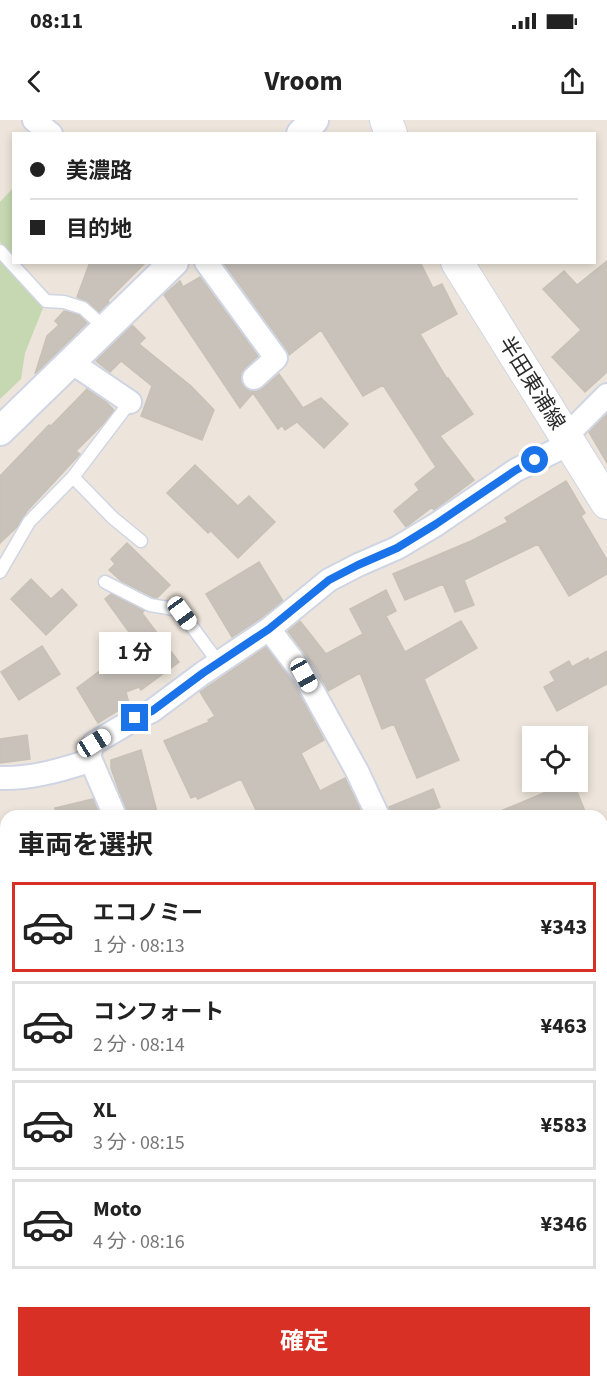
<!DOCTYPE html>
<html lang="ja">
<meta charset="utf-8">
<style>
:root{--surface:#fff;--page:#f6f6f6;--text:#222;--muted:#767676;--line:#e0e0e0;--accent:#d93025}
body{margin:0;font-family:"Source Sans 3","Noto Sans JP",sans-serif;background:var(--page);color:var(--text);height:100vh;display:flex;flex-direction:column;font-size:22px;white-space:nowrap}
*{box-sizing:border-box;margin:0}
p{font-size:20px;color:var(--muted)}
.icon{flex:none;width:33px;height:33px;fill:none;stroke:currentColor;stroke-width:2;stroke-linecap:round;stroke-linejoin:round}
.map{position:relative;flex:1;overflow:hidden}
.side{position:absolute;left:0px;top:690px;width:608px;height:578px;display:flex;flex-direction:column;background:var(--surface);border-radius:18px 18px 0 0;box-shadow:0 3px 9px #0003}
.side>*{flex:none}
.guide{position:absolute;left:12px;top:12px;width:584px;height:132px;border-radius:0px;box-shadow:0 3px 9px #0003;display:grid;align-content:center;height:132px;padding:0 18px;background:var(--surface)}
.tools{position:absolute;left:522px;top:606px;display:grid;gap:12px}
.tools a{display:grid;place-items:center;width:66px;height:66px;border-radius:0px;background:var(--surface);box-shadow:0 3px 9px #0003;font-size:30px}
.end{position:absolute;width:27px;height:27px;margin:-14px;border:8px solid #1a73e8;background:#fff;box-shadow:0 0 0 3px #fff}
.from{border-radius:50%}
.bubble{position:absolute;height:42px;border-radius:0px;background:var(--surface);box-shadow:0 3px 9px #0003;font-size:20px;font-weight:700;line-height:42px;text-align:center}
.car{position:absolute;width:18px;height:36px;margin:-18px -9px;border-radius:8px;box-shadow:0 0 4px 2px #0007;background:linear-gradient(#fff 24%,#345 0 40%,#fff 0 76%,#345 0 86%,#fff 0)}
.guide b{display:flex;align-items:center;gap:21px;height:57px;font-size:22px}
.guide b+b{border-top:2px solid var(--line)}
.guide i{width:15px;height:15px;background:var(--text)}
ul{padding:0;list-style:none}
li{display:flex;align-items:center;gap:18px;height:90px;margin:0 12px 9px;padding:0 6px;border:3px solid var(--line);border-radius:0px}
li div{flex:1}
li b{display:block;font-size:22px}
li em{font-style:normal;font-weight:700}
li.current{border-color:var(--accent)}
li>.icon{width:54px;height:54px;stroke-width:1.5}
h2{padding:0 18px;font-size:27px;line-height:72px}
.action{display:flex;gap:12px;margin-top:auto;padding:12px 18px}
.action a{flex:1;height:69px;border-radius:0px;background:var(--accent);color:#fff;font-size:24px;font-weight:700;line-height:69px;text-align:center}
.status{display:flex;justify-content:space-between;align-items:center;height:42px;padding:0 30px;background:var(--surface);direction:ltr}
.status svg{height:16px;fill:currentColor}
header{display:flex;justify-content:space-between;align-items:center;height:78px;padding:0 18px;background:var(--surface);font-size:27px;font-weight:700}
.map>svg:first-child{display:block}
.cemetery{fill:#c5d8b1}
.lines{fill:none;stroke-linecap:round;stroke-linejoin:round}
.river{stroke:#68d5f5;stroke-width:46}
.building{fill:#c8c2bb;stroke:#c8c1b5;stroke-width:1.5}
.service-casing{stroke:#d0d5e4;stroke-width:15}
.minor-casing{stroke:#d0d5e4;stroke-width:26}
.tertiary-casing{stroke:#d0d5e4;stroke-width:32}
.secondary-casing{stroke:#d0d5e4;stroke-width:34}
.path{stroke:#c8c8c8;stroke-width:4;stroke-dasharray:4.5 3;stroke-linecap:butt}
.service{stroke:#fff;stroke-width:12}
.minor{stroke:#fff;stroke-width:22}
.tertiary{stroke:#fff;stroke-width:28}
.secondary{stroke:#fff;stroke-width:32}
.route{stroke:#1a73e8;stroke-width:8}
.labels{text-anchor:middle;stroke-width:5;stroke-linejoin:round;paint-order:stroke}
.street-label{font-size:21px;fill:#2a2a2a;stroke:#fff}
</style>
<div class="status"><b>08:11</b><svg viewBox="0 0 49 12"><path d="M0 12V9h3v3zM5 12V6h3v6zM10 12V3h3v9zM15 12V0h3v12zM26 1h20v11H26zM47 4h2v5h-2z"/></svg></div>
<header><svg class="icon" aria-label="back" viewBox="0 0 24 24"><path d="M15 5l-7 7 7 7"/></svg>Vroom<svg class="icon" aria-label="share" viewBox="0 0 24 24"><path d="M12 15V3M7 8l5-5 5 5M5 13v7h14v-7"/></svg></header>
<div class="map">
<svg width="607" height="1267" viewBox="0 0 607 1267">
<rect width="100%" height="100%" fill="#ede5db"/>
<path class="cemetery" d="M13,68V137L0,122V82Z
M0,140L43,188L25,233L21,259L0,279Z"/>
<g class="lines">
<path class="river" d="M602,1050H607
M0,1113L6,1112"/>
</g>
<path class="building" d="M607,141V252L585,272L552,237L581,210L543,169L564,151L577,165Z
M90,142H146L108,180L109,182L99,192L88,182L77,177Z
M223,142H420L433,168L442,164L457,194L420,214L447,259L448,258L473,294L440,316L474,360L434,390L432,387L406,407L394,391L419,370L415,364L436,347L383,265L363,276L321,210L289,235L287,230Z
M200,157L258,236L245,248L241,253V261L244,267L250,271H257L263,268L279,254L303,288L321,278L348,304L324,328L297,302L285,310L282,305L278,309L253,273L240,288L164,175L180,161L183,167Z
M64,191L79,195L87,203L35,254L47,216L59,205L55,201Z
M132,205L145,218L139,224L191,266L214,290L202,320L141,296L152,266L121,241L110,252L96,241Z
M87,269L106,282L114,290L102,305L76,331L80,334L27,391L17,407L0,423V356L49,305L51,306Z
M607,294V343L589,312Z
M195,345L238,386L249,376L275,402L238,438L211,411L208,413L167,373Z
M566,361L585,393L581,396L607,440V454L569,476L538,424L464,460L474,485L455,492L443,464L405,480L393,454L471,421L508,402L505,398Z
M127,423L170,465L157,478L153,477L121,461L109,450L115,444L111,439Z
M259,442L283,481L261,498L232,517L206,474Z
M31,459L51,479L62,469L77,485L46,515L11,479Z
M386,470L396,491L386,496L405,532L461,501L477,528L424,559L459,640L417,658L394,604L382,609L360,553L328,571L315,547L288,511L300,501L326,534L363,514L350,489Z
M111,474L144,491L142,493L179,542L141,570L139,567L126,572L129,584L98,603L77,568L137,523L105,479Z
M42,526L60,554L19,580L1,552Z
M266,527L293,562L324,620L301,633L320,671L345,658L360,689L345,696H259L241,659L198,679L196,676L191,678L164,621L209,602L208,600L215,596L200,572Z
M607,531V564L557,591L544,567L555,561L550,552L569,541L572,547L588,538L589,541Z
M27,615L30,639L0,643V619Z
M141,630L158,696H128L111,648V640Z
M540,662H573L587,696H491V695L544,673Z
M433,669L440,687L418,696H391L389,687Z
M93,679L100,696H56L55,688Z"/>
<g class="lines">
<defs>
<path id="service" d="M0,131L46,181L64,182L83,188L106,209
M73,357L113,398L141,421
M0,452L29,402L73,357L130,282
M105,462L150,485L174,489L182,493L218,542"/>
<path id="minor" d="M34,0L51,14
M206,142L276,238L254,258
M71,242L130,282
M565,317L607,275
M269,509L304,555L357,651L378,696
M89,636L115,696
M0,658C29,659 58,651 86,642L94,623L135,599L152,591L203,553L269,509L329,460L358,445L397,428L437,404L516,350L569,324
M602,886L607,888
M602,1020H607
M0,1080L6,1078"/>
<path id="tertiary" d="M301,14L314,0
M0,311L174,142
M602,1244L607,1243
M454,1267L488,1262"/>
<path id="secondary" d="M386,0L391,14
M457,142L607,383"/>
</defs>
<use href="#service" class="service-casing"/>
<use href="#minor" class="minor-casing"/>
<use href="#tertiary" class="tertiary-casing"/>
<use href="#secondary" class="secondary-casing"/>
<path class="path" d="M602,1090H607
M0,1143L6,1142
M92,1262V1267"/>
<use href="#service" class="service"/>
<use href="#minor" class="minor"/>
<use href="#tertiary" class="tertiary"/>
<use href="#secondary" class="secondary"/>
</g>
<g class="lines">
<path class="route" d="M135,598L152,591L203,553L269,509L329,460L358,445L397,428L436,404L516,350L535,340"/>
</g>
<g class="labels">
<g class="street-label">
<text transform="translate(532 263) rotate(58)" y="7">半田東浦線</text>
</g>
</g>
</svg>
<div class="tools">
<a><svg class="icon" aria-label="locate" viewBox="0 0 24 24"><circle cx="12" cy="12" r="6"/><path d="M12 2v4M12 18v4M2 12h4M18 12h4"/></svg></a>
</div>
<i class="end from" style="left:535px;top:340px"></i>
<i class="end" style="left:135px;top:598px"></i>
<div class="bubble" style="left:99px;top:512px;width:72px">1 分</div>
<i class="car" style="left:182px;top:493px;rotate:144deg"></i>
<i class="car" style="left:304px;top:555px;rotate:151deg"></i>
<i class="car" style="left:94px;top:623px;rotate:58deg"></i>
<div class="guide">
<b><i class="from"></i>美濃路</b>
<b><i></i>目的地</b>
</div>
<section class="side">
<h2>車両を選択</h2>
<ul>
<li class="current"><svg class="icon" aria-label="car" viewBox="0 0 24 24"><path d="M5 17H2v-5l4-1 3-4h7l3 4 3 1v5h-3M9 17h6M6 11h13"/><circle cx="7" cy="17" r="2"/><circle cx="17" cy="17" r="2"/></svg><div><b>エコノミー</b><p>1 分 · 08:13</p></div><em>¥343</em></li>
<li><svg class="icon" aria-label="car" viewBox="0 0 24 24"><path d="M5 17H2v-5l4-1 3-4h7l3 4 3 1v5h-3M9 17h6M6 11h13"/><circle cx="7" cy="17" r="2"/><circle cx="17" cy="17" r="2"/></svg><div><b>コンフォート</b><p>2 分 · 08:14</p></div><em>¥463</em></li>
<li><svg class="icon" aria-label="car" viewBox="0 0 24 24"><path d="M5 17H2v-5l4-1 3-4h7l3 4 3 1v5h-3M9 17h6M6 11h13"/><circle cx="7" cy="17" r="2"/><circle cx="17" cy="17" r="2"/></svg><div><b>XL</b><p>3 分 · 08:15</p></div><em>¥583</em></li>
<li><svg class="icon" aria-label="car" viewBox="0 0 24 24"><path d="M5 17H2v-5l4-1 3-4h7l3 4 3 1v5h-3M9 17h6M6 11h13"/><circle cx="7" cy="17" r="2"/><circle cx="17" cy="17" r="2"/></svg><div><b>Moto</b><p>4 分 · 08:16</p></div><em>¥346</em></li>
</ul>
<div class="action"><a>確定</a></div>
</section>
</div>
